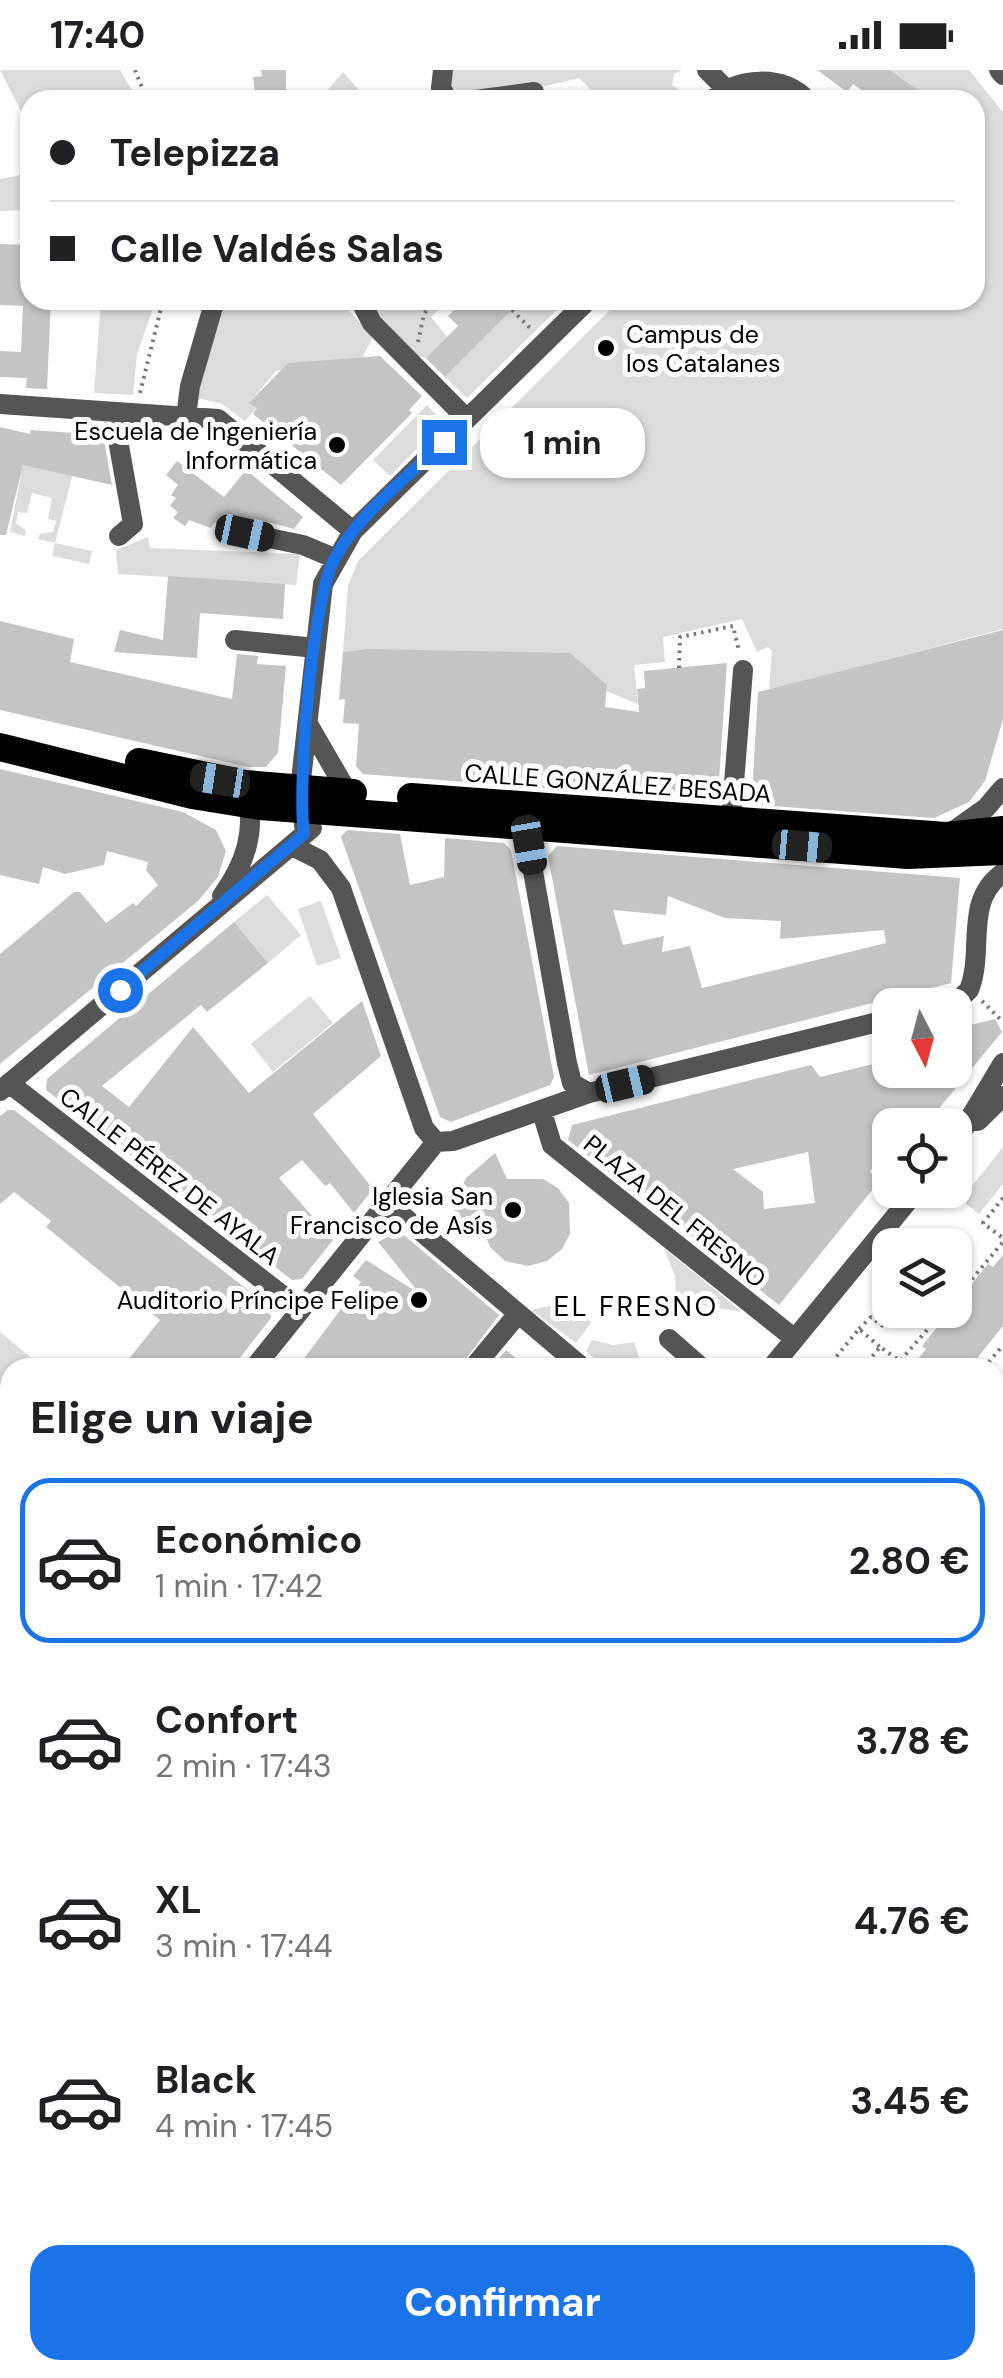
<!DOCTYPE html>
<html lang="es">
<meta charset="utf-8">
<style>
:root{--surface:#fff;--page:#f2f2f2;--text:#202124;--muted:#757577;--line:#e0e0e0;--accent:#1a73e8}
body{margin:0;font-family:"DM Sans",sans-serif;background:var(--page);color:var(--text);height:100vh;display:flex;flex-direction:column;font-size:38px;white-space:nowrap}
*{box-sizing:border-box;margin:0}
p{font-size:32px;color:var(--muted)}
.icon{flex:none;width:55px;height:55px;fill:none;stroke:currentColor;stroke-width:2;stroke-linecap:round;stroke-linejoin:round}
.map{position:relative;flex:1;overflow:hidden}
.sheet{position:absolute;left:0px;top:1288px;width:1005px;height:1022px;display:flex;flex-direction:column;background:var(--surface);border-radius:30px 30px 0 0;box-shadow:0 2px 8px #0004}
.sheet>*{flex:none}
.top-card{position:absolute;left:20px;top:20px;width:965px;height:220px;border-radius:30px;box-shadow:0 2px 8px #0004;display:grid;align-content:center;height:220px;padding:0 30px;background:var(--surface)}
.needle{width:65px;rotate:174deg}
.tools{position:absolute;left:872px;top:918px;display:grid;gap:20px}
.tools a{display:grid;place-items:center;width:100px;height:100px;border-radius:20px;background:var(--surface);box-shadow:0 2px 8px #0004;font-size:50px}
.end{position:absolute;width:45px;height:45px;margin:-22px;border:12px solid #1a73e8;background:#fff;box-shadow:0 0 0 5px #fff}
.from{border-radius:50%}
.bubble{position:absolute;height:70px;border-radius:30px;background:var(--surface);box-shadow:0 2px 8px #0004;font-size:32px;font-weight:700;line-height:70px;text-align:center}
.car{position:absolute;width:30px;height:60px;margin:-30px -15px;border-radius:12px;box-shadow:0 0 8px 2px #0007;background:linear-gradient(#222 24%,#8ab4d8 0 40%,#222 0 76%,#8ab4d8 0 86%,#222 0)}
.top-card b{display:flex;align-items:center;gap:35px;height:95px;font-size:38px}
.top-card b+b{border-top:2px solid var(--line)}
.top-card i{width:25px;height:25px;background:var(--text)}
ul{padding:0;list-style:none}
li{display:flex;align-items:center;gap:30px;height:165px;margin:0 20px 15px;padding:0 10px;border:5px solid transparent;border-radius:30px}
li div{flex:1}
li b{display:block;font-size:38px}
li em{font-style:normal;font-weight:700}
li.current{border-color:var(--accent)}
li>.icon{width:90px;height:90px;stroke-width:1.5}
h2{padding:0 30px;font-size:45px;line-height:120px}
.primary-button{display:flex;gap:20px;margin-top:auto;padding:20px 30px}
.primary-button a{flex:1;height:115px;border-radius:30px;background:var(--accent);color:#fff;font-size:40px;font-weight:700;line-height:115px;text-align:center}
.status{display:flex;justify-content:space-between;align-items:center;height:70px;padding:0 50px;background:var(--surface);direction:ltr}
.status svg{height:28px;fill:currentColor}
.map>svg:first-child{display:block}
.green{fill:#dcdcdc}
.building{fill:#c4c4c4;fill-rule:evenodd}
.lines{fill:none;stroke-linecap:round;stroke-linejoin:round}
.path{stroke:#777;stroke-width:4;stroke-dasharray:2.5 5;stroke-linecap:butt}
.minor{stroke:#555;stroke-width:20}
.highway{stroke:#000;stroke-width:28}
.route{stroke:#1a73e8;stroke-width:12}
.poi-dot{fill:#000;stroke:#fff;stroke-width:4}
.labels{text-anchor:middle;stroke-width:10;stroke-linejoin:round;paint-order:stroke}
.poi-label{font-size:25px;fill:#000;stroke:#fff;text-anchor:end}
.street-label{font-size:25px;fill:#000;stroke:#fff}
.neighbourhood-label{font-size:28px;letter-spacing:2.5px;fill:#000;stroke:#fff}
</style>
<div class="status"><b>17:40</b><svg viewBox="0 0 49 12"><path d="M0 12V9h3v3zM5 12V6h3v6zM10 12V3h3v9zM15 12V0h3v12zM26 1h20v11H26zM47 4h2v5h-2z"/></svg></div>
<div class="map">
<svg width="1003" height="2308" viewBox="0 0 1003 2308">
<rect width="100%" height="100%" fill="#fff"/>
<path class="green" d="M0,0H120L138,30H30V59Z
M450,0H682L674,4L672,15L694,30H601L579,8C543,16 484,35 450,17Z
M890,0H969L1003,42V559L769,620L772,581L768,577L757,582L742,549L663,567L665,592L634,595L638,634L606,621L365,579L343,582L348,516L358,491L620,230H975V30H924L923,24Z
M343,2L368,30H319Z
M30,103V140L0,141V109Z
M101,230H156L137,284L133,325L94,323Z
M223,230H339L373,267L362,288L276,301L250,332L257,338L245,351L222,334L194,327Z
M360,230H448L431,247L447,267L426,288L409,284Z
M522,230H567L467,328L445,307Z
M427,335L443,352L390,406L373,390Z
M23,395L73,403L55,473L92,481L89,494L52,486L55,473L38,469L40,464L53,462L56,451L48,449L52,428L32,423L27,443L18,442L16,453L26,461L25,466L10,462Z
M148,467L150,478L300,484L296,515L118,504L116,480Z
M267,825L301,865L268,893L234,852Z
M321,831L341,888L317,896L298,839Z
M310,926L333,953L273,1002L251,974Z
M1003,1077V1114L979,1144L961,1130Z
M664,1178L742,1242L676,1231L675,1206Z
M576,1230L591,1253L576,1273L531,1240Z
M0,1262L42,1297L10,1298V1327L0,1319Z
M592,1270L613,1275L634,1272L642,1297H605L586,1281Z
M995,1574L1003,1581V1845L995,1839Z
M58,2300H791L801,2308H54Z"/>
<path class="building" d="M261,0H286V30H256L253,7L262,6Z
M817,0H890L932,30H875L853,14L847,22Z
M0,174L30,175V230H51L47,319L26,318L27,308L0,307V281L21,282L23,236L0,235Z
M464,230H522L445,307L426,288L458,256L448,246Z
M380,286L422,326L409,340L412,343L341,415L253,344L257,338L249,333L288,293Z
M0,357L30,364L31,360L103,365L112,415L23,395L6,465H0Z
M177,391L224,427L246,400L303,447L294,459L256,449L236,453L227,448L221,457L215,452L211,458L189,450L185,456L173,448L178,442L170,436L176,428L171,425L178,415L166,405Z
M168,506L285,514L283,549L200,543L197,588L114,582L120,560L163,570Z
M0,551L74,569L70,592L232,629L237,584L258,586L257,594L286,596L278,683L266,697H248L0,640Z
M1003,560V649L985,711L969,732L934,748L759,735L752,725L758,622Z
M366,579L570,583L607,615L605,637L639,642L637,619L645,618L644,601L727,593L718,725L710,731L363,704L356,696L359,654L343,653L345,629L339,630L343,582Z
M0,699L183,742L216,760L226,781L218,807L198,831L0,994V884L74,822H80L106,853L133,833L136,836L158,815L146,800L148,792L107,781L104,795L65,804L43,797L39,814L0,805Z
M347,760L400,764L410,815L444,807L445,768L504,773L511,780L554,1007L550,1015L451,1052L440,1047L341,767Z
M557,776L960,808L951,913L589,1005L548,786ZM668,826L725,848L781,851L780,869L884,860L886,873L702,918L690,876L662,882L664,866L623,875L613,840L666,845Z
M234,852L268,893L207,942L201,935L102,1016L129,1037L193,957L249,1023L362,931L381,986L313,1044L373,1119L354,1143L330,1113L325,1116L302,1090L279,1108L333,1170L302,1209L292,1210L46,1020L47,1009Z
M995,949L1002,962L927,1053L920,1048L915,1055H890V1076L870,1101L877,1114L779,1235L568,1070L572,1055L811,995L820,1007L890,990V1000H955V959ZM808,1082L815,1133L764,1139L763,1122L733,1099Z
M8,1040H14L269,1236L271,1248L232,1298H137L128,1290L160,1250L46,1157L51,1151L14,1122L0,1134V1046Z
M495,1083L507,1109H543L558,1118L569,1133L570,1164L562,1179L547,1191L528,1196L505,1191L490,1177L481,1155L454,1148L455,1132L466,1108Z
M399,1161L499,1245L459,1298H297L361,1212L353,1206L366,1190L420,1224L378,1172Z
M1003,1185V1256L978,1287L990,1298H911L926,1279L922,1276L988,1194L993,1197Z
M506,1280L528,1298H491Z"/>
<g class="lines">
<path class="path" d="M135,0L147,30
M512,240L531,259
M418,272L424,244L434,230
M140,323L163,230
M679,598L680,567L733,556L739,581
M982,931L1003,952
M1003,1128L983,1153L1003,1168
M955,1206L967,1215L1003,1172
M955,1231L957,1233
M859,1259L871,1247L884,1257
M827,1298L859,1259L880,1277
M863,1298L880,1277L900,1291L934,1252L918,1240
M984,1298L1003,1275
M995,1318L1003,1324
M995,1594L1003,1637
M995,1747L1003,1745
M995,2135L1003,2140
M995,2158L1003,2148
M46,2300L74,2308
M192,2300L194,2308
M346,2300L367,2308
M416,2300L424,2308
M454,2300L462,2308
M541,2300L548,2308
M648,2300L655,2308
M774,2300L784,2308
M149,2308L151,2300
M425,2308L438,2300"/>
<path class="minor" d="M443,0L441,18L448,30
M707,0L726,19
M999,0L1003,5
M475,30L534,22
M712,30C738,7 782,4 807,30
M360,230L372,253L467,349
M0,334L218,349L353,461
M113,342L133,454L119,466
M186,347L190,316L215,230
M245,463L303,475L334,488
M235,570L316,578
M308,654L348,723
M731,751L743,600
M525,756L567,993L572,1013L589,1023
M305,764L300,719L323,514L353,461L588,230
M948,765L986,738L1003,718
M292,776L320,790L341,818L424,1058L436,1072
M222,826C245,794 256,762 247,723
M941,935L957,931L969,920C985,880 963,831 1003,803
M9,1013L300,1239
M0,1021L312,758
M542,1042L552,1075L795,1269
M978,1051L1003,1026
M955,1073L1003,993
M385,1131L583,1298
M669,1269L702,1298
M254,1298L436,1072L453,1071L589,1023L890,949
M473,1298L517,1245
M771,1298L917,1120
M995,1383L1003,1372
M995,1543L1003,1549
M0,1623L10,1610
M0,1664L10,1672
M995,1859L1003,1864
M995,2043L1003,2048
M995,2195L1003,2185
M829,2300L840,2308
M873,2300L881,2308
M20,2308L25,2300"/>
<path class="highway" d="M0,677L192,725L260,736L908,785L1003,781
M139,692L245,714L353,723
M411,727L946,766L1003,760"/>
</g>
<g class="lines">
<path class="route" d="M120,920L304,764C297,717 312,531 334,490C358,444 408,407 444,372"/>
</g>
<g class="poi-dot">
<circle cx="606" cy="278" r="10"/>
<circle cx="337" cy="375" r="10"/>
<circle cx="513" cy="1140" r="10"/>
<circle cx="419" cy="1230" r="10"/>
</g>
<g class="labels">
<g class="poi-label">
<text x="626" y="273" text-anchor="start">Campus de<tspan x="626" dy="29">los Catalanes</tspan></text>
<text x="317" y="370">Escuela de Ingeniería<tspan x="317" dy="29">Informática</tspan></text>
<text x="493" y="1135">Iglesia San<tspan x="493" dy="29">Francisco de Asís</tspan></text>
<text x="399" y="1239">Auditorio Príncipe Felipe</text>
</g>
<g class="street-label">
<text transform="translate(618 713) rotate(4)" y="9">CALLE GONZÁLEZ BESADA</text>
<text transform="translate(170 1106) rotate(38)" y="9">CALLE PÉREZ DE AYALA</text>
<text transform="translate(675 1141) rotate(39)" y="9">PLAZA DEL FRESNO</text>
</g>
<g class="neighbourhood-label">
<text x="636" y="1246">EL FRESNO</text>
</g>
</g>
</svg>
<div class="tools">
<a><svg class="needle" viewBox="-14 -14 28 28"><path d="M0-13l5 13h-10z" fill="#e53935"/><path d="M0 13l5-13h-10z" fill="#757577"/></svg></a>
<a><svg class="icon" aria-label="locate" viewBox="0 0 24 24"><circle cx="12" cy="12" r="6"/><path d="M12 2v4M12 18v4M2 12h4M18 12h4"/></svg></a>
<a><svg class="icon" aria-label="layers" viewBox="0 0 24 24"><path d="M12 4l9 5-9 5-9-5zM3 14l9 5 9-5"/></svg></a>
</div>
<i class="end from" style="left:120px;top:920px"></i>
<i class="end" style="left:444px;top:372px"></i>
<div class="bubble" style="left:480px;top:338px;width:165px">1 min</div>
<i class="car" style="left:245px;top:463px;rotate:102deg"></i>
<i class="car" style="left:220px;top:710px;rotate:279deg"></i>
<i class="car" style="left:529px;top:775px;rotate:170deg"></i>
<i class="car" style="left:802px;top:776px;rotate:95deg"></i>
<i class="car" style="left:625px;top:1014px;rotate:77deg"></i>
<div class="top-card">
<b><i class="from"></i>Telepizza</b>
<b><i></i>Calle Valdés Salas</b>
</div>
<section class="sheet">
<h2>Elige un viaje</h2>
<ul>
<li class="current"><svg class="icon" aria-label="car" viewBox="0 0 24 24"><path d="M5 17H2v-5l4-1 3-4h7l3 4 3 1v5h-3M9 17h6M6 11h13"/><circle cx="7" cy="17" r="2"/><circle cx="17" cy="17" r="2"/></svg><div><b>Económico</b><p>1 min · 17:42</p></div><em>2.80 €</em></li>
<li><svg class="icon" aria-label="car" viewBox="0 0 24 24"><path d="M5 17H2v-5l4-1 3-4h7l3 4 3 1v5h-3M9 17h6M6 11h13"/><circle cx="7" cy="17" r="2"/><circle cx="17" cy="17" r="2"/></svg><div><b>Confort</b><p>2 min · 17:43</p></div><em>3.78 €</em></li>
<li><svg class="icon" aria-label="car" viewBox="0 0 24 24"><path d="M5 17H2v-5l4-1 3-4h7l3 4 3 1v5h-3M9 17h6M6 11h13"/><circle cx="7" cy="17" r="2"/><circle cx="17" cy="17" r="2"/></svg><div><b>XL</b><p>3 min · 17:44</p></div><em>4.76 €</em></li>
<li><svg class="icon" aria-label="car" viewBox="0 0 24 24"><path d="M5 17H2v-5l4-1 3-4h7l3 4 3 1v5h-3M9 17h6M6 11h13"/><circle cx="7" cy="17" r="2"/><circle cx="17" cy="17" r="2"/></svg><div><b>Black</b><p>4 min · 17:45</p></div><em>3.45 €</em></li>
</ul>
<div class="primary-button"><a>Confirmar</a></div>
</section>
</div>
